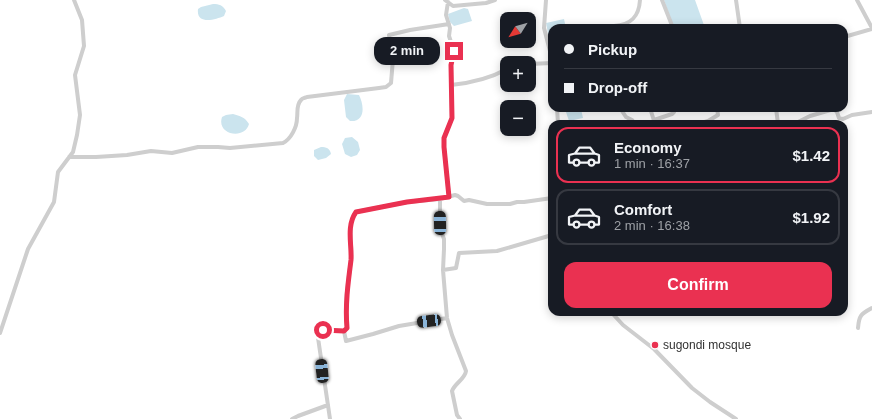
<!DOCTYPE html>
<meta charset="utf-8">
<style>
:root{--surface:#171b24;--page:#242831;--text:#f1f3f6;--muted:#9ea1a6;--line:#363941;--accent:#ea3151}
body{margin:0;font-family:Arial,sans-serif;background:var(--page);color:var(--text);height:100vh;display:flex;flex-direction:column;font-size:15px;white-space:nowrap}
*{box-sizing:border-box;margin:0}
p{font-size:13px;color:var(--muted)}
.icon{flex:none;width:22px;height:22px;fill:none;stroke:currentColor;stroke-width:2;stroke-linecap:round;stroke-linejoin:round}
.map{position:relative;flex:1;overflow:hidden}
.panel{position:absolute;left:548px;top:120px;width:300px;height:196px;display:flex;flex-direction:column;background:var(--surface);border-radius:12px;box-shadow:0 2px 10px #0003}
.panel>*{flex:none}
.guide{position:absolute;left:548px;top:24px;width:300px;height:88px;border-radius:12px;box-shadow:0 2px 10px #0003;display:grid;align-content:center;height:88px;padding:0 16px;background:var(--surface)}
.needle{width:26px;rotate:233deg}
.tools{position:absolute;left:500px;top:12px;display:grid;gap:8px}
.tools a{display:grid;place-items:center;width:36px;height:36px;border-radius:8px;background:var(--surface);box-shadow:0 2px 10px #0003;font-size:20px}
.end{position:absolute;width:18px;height:18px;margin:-9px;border:5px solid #ea3151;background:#fff;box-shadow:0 0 0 2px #fff}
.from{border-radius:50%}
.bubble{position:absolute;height:28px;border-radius:12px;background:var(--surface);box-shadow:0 2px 10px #0003;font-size:13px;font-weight:600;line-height:28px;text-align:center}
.car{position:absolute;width:12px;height:24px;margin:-12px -6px;border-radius:5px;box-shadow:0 0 3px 1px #0007;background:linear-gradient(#222 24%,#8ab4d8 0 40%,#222 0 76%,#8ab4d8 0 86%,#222 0)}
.guide b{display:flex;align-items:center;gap:14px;height:38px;font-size:15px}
.guide b+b{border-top:1px solid var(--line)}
.guide i{width:10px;height:10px;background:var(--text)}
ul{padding:7px 0 0;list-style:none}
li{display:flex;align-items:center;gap:12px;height:56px;margin:0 8px 6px;padding:0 8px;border:2px solid var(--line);border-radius:12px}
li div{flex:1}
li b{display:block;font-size:15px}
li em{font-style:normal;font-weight:600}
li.selected{border-color:var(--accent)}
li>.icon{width:36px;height:36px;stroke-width:1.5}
.cta{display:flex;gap:8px;margin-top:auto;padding:8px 16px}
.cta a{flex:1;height:46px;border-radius:12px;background:var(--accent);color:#fff;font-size:16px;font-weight:600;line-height:46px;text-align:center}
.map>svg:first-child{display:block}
.water{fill:#cbe4ee}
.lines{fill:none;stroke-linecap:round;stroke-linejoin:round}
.minor{stroke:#cecece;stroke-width:4}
.route{stroke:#ea3151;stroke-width:5}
.poi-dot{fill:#ea3151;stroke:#fff;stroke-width:1.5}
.labels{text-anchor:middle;stroke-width:4;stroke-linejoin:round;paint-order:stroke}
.poi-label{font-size:12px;fill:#313131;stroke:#fff;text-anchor:start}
</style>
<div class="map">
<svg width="872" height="419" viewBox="0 0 872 419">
<rect width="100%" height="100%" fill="#fff"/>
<path class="water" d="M664,0H695L705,28H674Z
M213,4C219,4 223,5 226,11L224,16C215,20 196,25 198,9L201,7Z
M464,8L468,9L472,21L454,26L450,22L448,14Z
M564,19L566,28H552V43H550L546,23Z
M347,94L359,95C364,105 366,122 350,121L346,117L344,100Z
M581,109L583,118L569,121L566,112Z
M233,114C240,116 245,117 249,124C245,140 216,135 222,117L226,115Z
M352,137L358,142L360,150L357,155L351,157L345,154L342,144L345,138Z
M321,147C326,147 330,148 331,154L326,158L318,160L314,156V150Z"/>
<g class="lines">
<path class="minor" d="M445,0L453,6L486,3L495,0
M546,0L544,28L552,59
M662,0L673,28
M736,0L740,28
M857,0L872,28
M448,2L446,15L450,28L449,36L454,51L451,65L452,118L444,138V147L449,197
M613,28L614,26C631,25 639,17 640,0
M844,37L872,29
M529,64L552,63
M451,85C471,83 489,79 507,69
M557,108L558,124
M620,108L626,117L632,120L635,124
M650,108L655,124
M776,108L778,124
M654,120L672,114L674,112L672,108
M698,124L708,121L718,115L717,108
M794,124L810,116L834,109L837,112L839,118L843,119L852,115L872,112
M69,157H96L127,155L151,151L172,153L198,147H218L230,148L283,143C291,139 297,127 297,118C298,112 296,105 301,100C302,98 305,98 307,97L379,88L386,87L391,83L393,59L389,35L410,30L449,24
M443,270L444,249V239L441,231L440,223V199L455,195L458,196L464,201L469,200L487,204H510L517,202H524L552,198
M611,312L623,325L654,349L692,388L710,402L736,419
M858,328C859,315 861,314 872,308
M344,331L347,328C344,305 348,283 351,260C353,245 346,226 356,212L407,202L440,199
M0,333L28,249L54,202L58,172L73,152L77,135L80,115L75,75L84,46L82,20L74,0
M292,419L298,416L328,405
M330,419L317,331L323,330L344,331L346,341L373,334L399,326L447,318
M460,419L457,415L452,391C455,383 465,379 466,371L452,335L447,318L443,270L456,268L459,253L497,251L552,235"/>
</g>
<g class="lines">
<path class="route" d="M323,330L344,331L347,328C345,305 348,283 351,260C352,245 346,226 356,212L407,202L449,197L444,147V138L452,118L451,65L454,51"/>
</g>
<circle class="poi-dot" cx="655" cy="345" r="4"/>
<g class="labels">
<g class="poi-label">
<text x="663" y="349">sugondi mosque</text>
</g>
</g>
</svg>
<div class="tools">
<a><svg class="needle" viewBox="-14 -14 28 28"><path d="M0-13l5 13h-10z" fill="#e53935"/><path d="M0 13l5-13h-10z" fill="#9ea1a6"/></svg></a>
<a>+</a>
<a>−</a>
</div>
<i class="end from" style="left:323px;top:330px"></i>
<i class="end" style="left:454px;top:51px"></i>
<div class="bubble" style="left:374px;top:37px;width:66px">2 min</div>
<i class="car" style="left:440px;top:223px;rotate:359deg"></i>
<i class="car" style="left:429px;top:321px;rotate:263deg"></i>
<i class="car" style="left:322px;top:371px;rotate:354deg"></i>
<div class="guide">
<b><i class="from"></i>Pickup</b>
<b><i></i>Drop-off</b>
</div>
<section class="panel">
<ul>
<li class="selected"><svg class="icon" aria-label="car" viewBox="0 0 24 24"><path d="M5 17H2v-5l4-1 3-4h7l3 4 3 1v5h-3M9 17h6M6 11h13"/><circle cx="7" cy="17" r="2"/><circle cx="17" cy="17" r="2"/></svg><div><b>Economy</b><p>1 min · 16:37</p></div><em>$1.42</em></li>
<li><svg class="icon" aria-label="car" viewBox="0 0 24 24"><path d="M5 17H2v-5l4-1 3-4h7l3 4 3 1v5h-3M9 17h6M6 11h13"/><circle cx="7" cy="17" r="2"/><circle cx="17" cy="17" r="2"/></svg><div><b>Comfort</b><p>2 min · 16:38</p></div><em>$1.92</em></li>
</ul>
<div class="cta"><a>Confirm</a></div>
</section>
</div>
